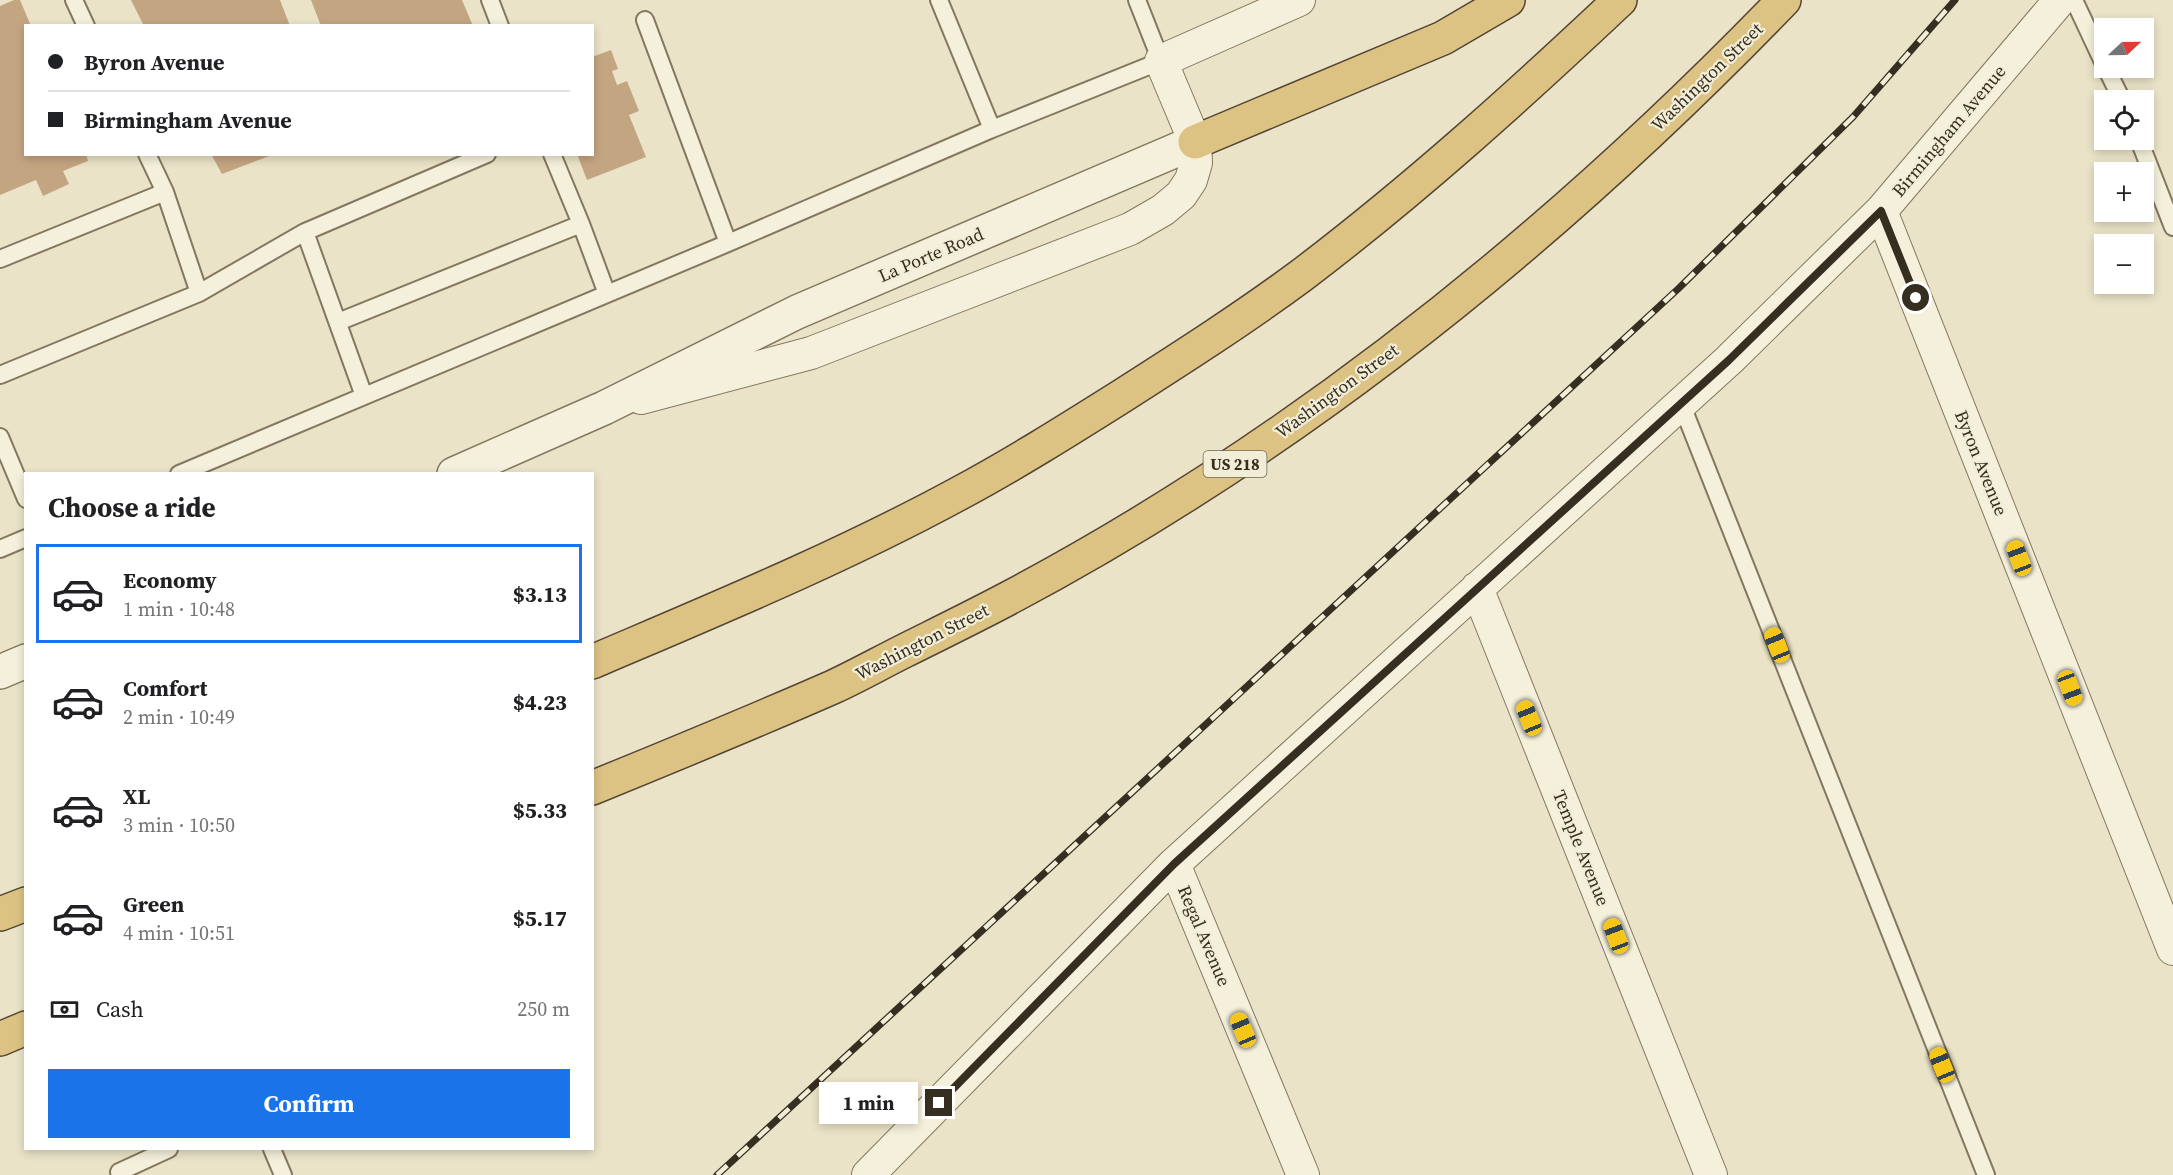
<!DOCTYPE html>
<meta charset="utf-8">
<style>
:root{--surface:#fff;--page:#f6f6f6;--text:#202124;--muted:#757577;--line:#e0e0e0;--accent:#1a73e8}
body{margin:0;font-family:"Source Serif 4",serif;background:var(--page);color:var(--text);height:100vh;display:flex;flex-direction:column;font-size:22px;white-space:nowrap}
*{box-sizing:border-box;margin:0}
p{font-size:20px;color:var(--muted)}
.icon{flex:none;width:33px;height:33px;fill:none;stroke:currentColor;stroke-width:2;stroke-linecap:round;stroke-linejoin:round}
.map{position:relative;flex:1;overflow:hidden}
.panel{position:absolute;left:24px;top:472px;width:570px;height:678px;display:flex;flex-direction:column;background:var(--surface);border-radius:0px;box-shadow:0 3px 9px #0003}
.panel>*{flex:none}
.hud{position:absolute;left:24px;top:24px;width:570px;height:132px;border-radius:0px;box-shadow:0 3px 9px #0003;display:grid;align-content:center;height:132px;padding:0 24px;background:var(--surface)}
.needle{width:39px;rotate:68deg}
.tools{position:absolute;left:2094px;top:18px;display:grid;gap:12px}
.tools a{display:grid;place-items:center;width:60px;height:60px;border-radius:0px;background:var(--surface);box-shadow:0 3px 9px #0003;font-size:30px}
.end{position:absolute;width:27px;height:27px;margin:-14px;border:8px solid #362e21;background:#fff;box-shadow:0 0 0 3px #fff}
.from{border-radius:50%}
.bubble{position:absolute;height:42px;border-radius:0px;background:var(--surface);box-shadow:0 3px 9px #0003;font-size:20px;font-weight:700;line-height:42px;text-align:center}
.car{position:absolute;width:18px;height:36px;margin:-18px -9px;border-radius:8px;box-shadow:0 0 4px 2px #0007;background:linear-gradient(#f5c518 24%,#345 0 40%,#f5c518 0 76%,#345 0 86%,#f5c518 0)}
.hud b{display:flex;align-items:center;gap:21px;height:57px;font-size:22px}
.hud b+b{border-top:2px solid var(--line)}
.hud i{width:15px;height:15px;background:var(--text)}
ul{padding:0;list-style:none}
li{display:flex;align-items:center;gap:18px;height:99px;margin:0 12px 9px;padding:0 12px;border:3px solid transparent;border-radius:0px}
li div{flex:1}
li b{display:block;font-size:22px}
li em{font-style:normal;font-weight:700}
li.selected{border-color:var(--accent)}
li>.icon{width:54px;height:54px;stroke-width:1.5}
h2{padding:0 24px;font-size:27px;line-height:72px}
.pay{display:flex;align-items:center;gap:15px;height:66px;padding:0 24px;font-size:22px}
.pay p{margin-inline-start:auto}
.button{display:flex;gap:12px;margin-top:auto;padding:12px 24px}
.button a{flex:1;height:69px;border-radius:0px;background:var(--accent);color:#fff;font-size:24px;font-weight:700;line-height:69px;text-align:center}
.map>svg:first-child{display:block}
.building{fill:#c4a582}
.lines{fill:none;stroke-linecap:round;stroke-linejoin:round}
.service-casing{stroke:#84775f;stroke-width:20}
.minor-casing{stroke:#84775f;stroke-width:34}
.tertiary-casing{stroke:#84775f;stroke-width:36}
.trunk-casing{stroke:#534533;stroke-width:36}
.service{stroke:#f5f0db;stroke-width:16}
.minor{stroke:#f5f0db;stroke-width:32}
.tertiary{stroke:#f5f0db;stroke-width:33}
.trunk{stroke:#dcc384;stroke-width:33}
.rail-casing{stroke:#362e21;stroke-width:7}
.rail{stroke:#f2edd7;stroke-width:4.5;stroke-dasharray:14;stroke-linecap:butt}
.route{stroke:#362e21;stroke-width:8}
.labels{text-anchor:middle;stroke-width:4.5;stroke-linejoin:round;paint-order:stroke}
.shield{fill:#f2edd7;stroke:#6e6758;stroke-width:1.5}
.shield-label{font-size:16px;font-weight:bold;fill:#362e21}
.street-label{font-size:18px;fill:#362e21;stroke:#f2edd7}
</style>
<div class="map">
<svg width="2173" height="1175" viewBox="0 0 2173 1175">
<rect width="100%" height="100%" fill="#eae3c8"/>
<path class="building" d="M14,0H20L31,26H26V154H86L88,161L63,171L69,184L43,196L36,180L0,195V6Z
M131,0H280L290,26H144Z
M311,0H462L473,26H321Z
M611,50L618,69L612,71L617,85L627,81L639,111L629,115L646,157L587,180L577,154H592V57Z
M211,154H272V155L222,174Z"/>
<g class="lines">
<defs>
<path id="service" d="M74,0L86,26
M490,0L500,26
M939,0L992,129
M2074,0L2104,64
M645,20L728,243
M2106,68L2122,100
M2139,140L2173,227
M147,154L165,192L199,293L305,232
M581,224L607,294
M0,259L165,192
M338,322L581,224L552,154
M0,375L199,293
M364,396L305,232L487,154
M1681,403L1986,1175
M0,437L26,499
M179,474L728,243L992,129L1161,61L1137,0
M0,549L26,538
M272,1149L283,1175
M121,1175L119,1172L169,1149"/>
<path id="minor" d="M1881,211L2173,949
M641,398L811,353L1130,229L1163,210L1181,195L1191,180L1196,163L1195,142L1161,61L1299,0
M1477,588L1711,1175
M1174,864L1303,1175
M868,1175L1174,864L1729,360L1881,211L2060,0"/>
<path id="tertiary" d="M454,474L604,408L797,312L1195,142
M0,672L26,661"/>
<path id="trunk" d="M1195,142L1443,38L1508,0
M592,662C716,609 840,558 958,494C1014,464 1068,430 1122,396C1183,357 1244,318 1302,275C1414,190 1518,96 1620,0
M592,788C673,755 753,722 833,687C857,676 880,663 904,651C938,634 973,617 1007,599C1298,445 1556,236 1784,0
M0,914L26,904
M0,1039L26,1028"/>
</defs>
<use href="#service" class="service-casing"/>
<use href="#minor" class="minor-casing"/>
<use href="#tertiary" class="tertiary-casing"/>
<use href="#trunk" class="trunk-casing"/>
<use href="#service" class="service"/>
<use href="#minor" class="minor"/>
<use href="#tertiary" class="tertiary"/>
<use href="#trunk" class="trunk"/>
<defs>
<path id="rail" d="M717,1175L1678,289L1853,117L1955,0"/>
</defs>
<use href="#rail" class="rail-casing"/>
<use href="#rail" class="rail"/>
</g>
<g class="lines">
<path class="route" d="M939,1103L1174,864L1729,360L1881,211L1916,298"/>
</g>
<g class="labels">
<rect class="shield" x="1203.5" y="451" width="63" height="26" rx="4.5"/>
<g class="shield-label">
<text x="1235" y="470">US 218</text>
</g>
<g class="street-label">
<text transform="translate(1707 77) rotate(-44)" y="6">Washington Street</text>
<text transform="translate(1949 131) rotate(-50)" y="6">Birmingham Avenue</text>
<text transform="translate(931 255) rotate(-23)" y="6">La Porte Road</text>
<text transform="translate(1337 391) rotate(-36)" y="6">Washington Street</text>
<text transform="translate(1981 463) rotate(68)" y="6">Byron Avenue</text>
<text transform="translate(922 642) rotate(-27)" y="6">Washington Street</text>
<text transform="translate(1581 848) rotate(68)" y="6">Temple Avenue</text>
<text transform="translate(1204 936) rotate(67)" y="6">Regal Avenue</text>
</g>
</g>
</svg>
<div class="tools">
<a><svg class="needle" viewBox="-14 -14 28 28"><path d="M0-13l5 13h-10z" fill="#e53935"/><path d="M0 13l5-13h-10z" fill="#757577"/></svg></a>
<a><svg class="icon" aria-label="locate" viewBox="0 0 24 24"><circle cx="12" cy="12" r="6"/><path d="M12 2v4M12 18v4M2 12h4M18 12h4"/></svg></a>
<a>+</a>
<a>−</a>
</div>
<i class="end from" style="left:1916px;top:298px"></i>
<i class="end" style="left:939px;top:1103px"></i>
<div class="bubble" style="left:819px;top:1082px;width:99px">1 min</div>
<i class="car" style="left:2019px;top:558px;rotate:339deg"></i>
<i class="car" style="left:1777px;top:645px;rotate:338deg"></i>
<i class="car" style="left:2070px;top:688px;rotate:159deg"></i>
<i class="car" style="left:1529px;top:718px;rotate:338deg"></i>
<i class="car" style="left:1616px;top:936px;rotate:339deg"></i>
<i class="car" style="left:1243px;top:1030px;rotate:337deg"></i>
<i class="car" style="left:1942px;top:1065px;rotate:338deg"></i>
<div class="hud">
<b><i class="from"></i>Byron Avenue</b>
<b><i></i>Birmingham Avenue</b>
</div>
<section class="panel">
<h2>Choose a ride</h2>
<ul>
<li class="selected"><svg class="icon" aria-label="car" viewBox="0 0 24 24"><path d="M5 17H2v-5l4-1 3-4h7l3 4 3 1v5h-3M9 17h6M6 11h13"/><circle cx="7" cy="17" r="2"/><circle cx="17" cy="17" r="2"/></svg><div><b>Economy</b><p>1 min · 10:48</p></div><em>$3.13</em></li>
<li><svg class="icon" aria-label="car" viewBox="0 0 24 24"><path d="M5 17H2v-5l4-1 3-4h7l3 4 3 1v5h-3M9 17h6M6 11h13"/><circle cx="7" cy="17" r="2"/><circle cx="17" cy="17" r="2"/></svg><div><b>Comfort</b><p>2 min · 10:49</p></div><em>$4.23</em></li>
<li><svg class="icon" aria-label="car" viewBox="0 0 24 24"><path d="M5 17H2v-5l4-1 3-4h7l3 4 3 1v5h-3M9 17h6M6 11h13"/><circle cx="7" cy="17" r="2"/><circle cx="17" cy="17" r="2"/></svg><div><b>XL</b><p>3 min · 10:50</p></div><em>$5.33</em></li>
<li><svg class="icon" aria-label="car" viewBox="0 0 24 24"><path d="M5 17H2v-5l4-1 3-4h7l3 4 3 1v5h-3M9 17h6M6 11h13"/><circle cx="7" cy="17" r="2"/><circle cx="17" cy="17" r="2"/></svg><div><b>Green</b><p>4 min · 10:51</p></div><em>$5.17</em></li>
</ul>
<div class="pay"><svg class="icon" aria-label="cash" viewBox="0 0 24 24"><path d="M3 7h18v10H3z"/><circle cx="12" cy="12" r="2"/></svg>Cash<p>250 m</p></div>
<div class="button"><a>Confirm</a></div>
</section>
</div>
